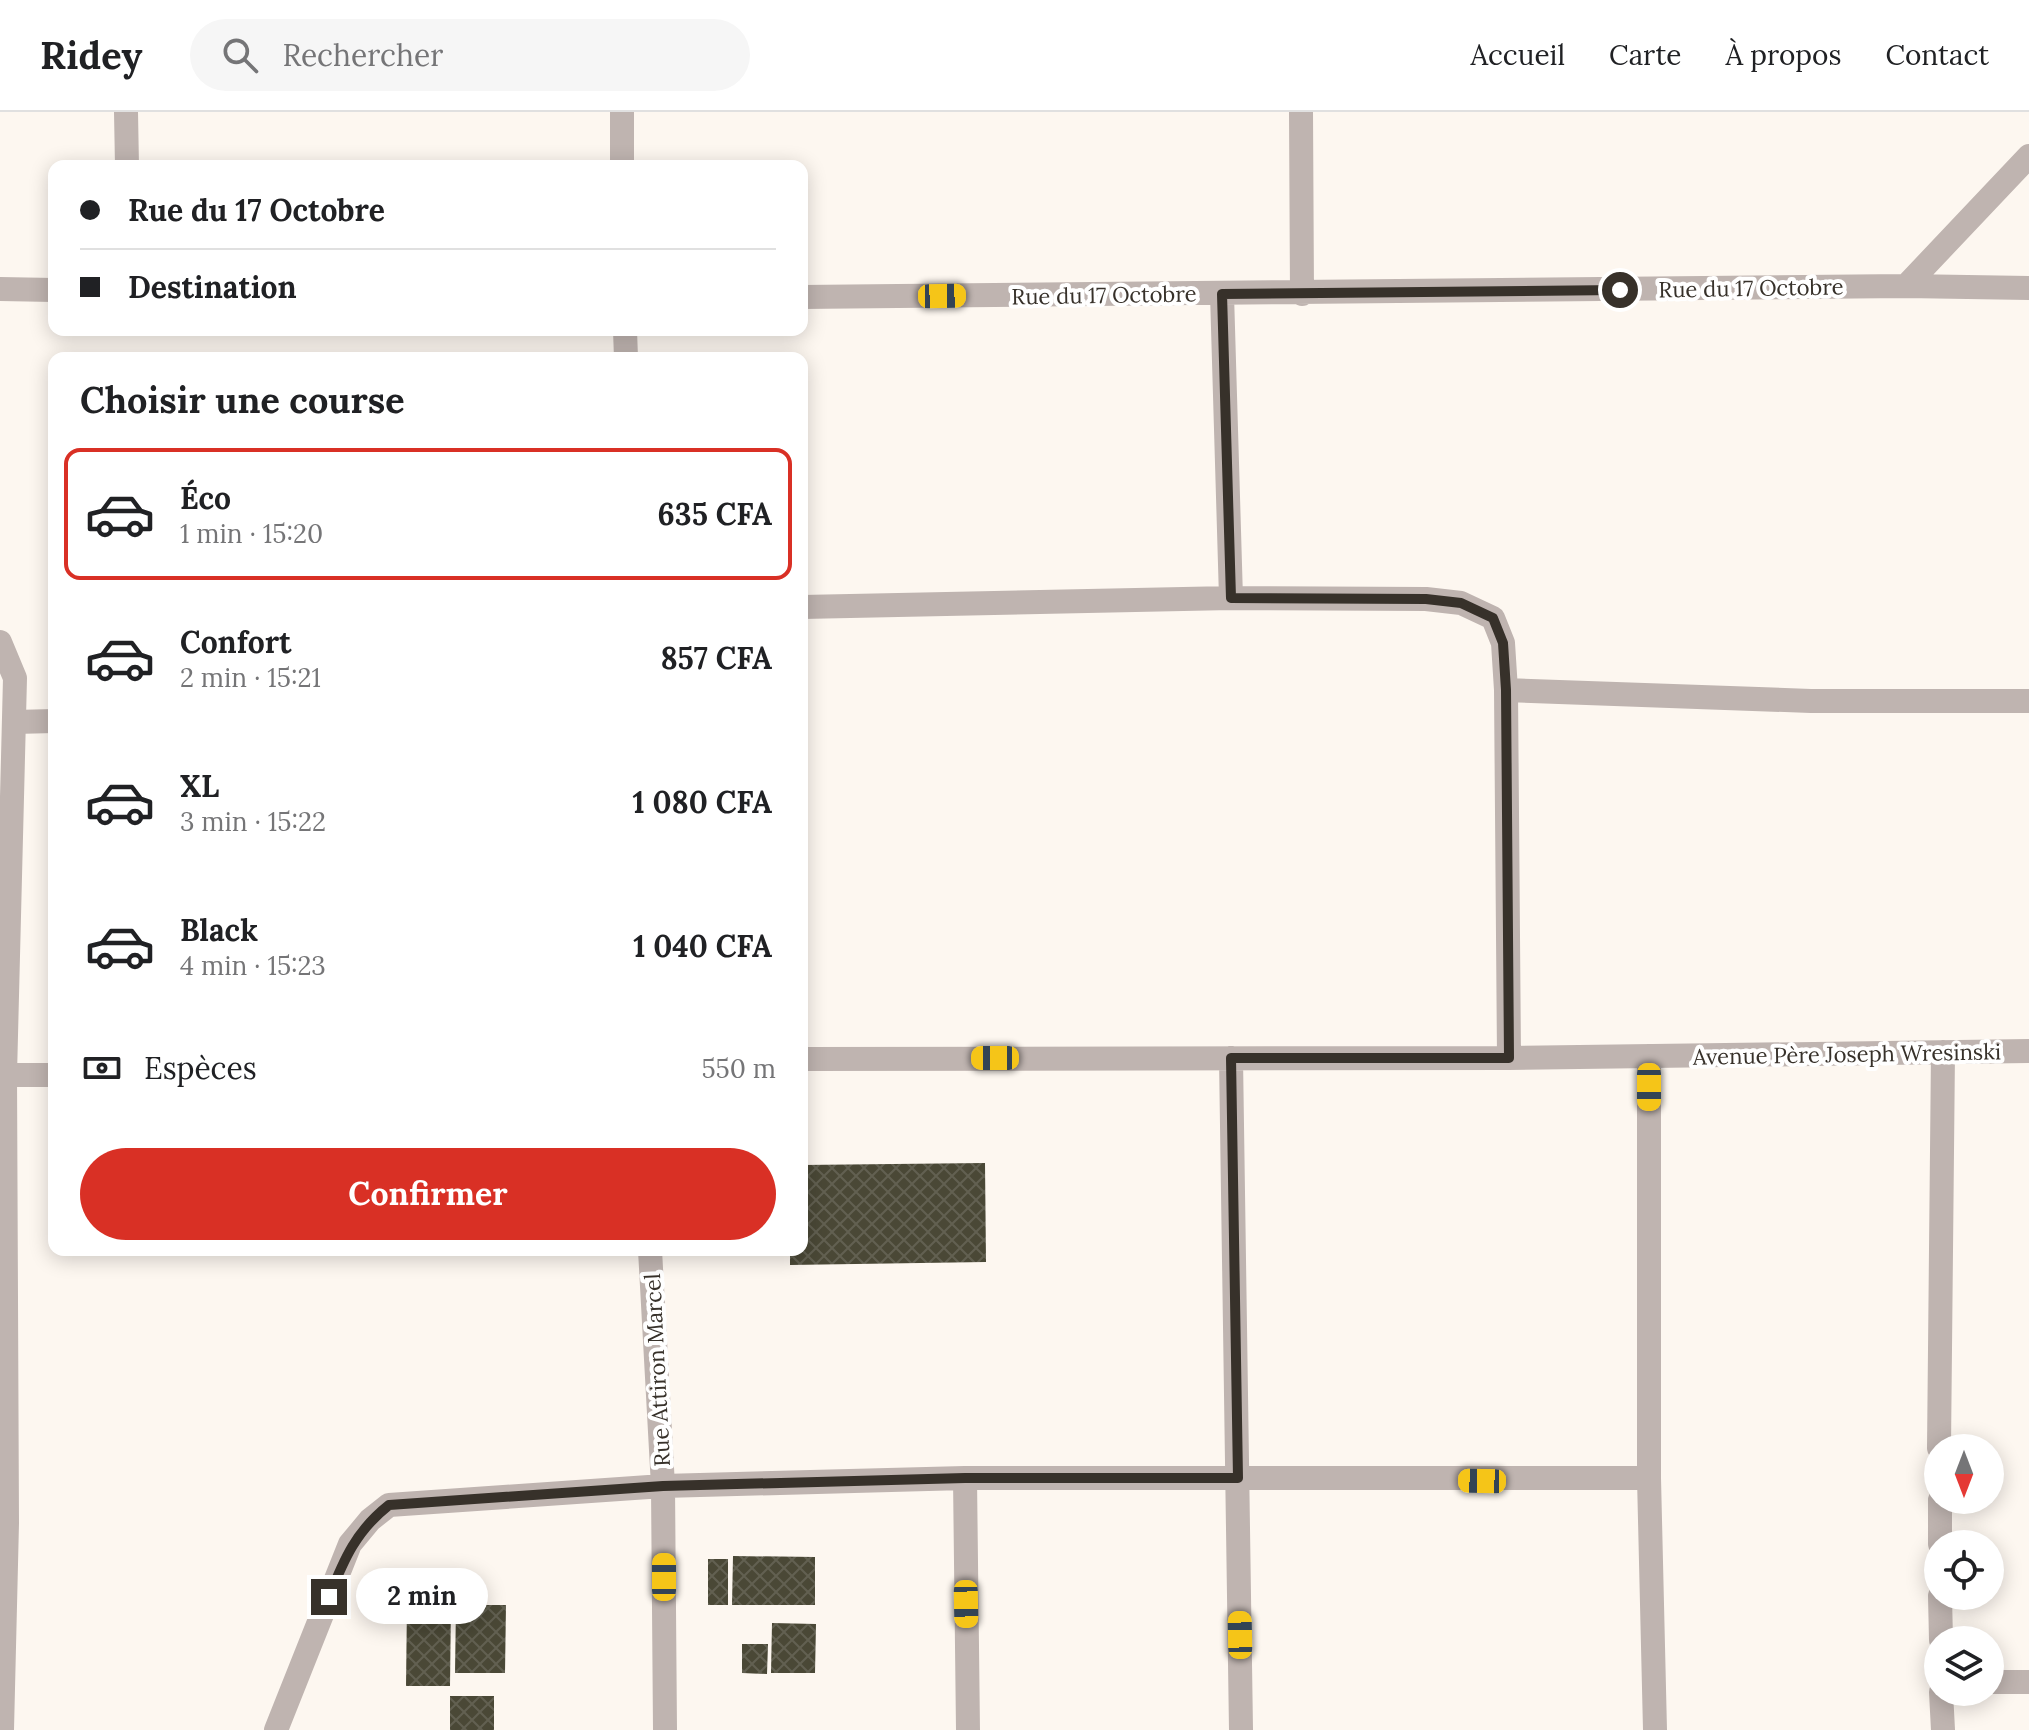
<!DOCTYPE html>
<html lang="fr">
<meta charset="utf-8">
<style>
:root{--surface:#fff;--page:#f6f6f6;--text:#202124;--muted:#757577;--line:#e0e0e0;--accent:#d93025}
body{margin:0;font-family:Lora,serif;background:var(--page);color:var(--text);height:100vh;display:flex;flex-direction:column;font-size:30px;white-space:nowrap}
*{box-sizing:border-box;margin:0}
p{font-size:26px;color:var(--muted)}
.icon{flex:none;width:44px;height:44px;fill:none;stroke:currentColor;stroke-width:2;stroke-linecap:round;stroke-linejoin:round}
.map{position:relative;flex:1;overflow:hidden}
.sheet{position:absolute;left:48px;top:240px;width:760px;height:904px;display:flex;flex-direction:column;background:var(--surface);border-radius:16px;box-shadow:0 4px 20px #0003}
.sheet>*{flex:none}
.banner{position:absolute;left:48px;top:48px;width:760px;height:176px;border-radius:16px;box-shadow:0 4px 20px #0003;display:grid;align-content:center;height:176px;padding:0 32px;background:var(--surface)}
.needle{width:52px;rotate:180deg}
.fabs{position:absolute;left:1924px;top:1322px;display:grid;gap:16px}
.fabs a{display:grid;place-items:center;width:80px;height:80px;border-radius:50%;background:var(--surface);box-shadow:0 4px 20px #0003;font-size:40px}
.end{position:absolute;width:36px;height:36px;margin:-18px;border:10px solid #37312a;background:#fff;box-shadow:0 0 0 4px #fff}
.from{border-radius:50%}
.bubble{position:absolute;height:56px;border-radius:28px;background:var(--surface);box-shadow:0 4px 20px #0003;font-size:26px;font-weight:800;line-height:56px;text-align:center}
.car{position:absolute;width:24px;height:48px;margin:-24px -12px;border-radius:10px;box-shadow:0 0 6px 2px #0007;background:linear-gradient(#f5c518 24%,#345 0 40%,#f5c518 0 76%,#345 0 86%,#f5c518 0)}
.banner b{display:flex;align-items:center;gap:28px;height:76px;font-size:30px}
.banner b+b{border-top:2px solid var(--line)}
.banner i{width:20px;height:20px;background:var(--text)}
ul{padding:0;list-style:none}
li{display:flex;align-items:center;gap:24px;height:132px;margin:0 16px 12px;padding:0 16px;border:4px solid transparent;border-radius:16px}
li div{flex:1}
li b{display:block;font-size:30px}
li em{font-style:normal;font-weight:800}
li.active{border-color:var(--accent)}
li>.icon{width:72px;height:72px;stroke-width:1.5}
h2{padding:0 32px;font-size:36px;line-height:96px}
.pay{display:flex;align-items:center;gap:20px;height:88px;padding:0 32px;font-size:30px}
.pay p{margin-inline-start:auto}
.action{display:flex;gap:16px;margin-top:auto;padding:16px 32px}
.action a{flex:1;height:92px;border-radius:48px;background:var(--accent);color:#fff;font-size:32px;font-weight:800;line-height:92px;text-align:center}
header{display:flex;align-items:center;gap:48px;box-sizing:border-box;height:112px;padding:0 40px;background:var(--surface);border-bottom:2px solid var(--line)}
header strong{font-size:38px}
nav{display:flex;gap:44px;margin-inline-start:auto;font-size:28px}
.search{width:560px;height:72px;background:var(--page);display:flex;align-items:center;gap:20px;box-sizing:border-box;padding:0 28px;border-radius:44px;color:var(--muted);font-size:30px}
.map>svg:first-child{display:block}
.building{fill:url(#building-cross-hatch)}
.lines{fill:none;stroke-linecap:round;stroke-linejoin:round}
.minor{stroke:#bfb4b0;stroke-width:24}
.route{stroke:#37312a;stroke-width:10}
.labels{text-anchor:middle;stroke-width:8;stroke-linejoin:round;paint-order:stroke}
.street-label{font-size:22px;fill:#37312a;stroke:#fff}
</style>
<header>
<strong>Ridey</strong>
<div class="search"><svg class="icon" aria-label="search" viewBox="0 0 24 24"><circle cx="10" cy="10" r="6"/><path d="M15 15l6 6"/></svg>Rechercher</div>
<nav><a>Accueil</a><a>Carte</a><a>À propos</a><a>Contact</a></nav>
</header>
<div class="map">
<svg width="2029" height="1618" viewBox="0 0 2029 1618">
<defs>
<pattern id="building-cross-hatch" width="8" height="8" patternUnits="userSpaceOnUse" patternTransform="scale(2)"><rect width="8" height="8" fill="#4a4836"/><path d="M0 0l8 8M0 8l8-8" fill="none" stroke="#626051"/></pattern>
</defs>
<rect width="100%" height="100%" fill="#fdf7f0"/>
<path class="building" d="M985,1051L986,1150L790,1153V1138H802V1053Z
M733,1444L815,1445V1493H732Z
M708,1447H728V1493H708Z
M407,1489H451L450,1574H406Z
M456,1493H506L505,1561H455Z
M772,1511L816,1512L815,1561H771Z
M742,1532H768L767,1562L742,1561Z
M450,1584H494V1618H450Z"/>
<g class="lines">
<path class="minor" d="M126,0L127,54
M622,0V54
M1301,0L1302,182
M1906,174L2029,44
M0,177L54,178
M1222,182L1231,486
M802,185L1906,174L2029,176
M625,218L626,246
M802,495L1231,486L1426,487L1461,491L1493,506L1503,531L1506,578L1509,946
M0,530L15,566L5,963L7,1411L2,1618
M1506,578L1811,589H2029
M15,610L54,609
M1649,944V1366L1655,1618
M1231,946L1241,1618
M802,947L1509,946L2029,939
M0,963H54
M650,1138L663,1374L665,1618
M1939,1336L1943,940
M965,1366L968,1618
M1940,1388V1432
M1940,1484L1941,1528
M1990,1570H2029
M1941,1580L1943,1618
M276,1618L350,1432L370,1408L389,1393L663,1374L965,1366H1649"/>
</g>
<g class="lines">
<path class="route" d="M329,1485C344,1447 356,1419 389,1393L663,1374L965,1366H1238L1231,946H1509L1506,578L1503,531L1493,506L1461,491L1426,487L1231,486L1222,182L1620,178"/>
</g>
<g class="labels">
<g class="street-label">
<text transform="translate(1751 176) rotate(-1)" y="8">Rue du 17 Octobre</text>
<text transform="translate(1104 183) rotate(-1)" y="8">Rue du 17 Octobre</text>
<text transform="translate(1847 942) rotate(-1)" y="8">Avenue Père Joseph Wresinski</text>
<text transform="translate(657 1258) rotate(-93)" y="8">Rue Attiron Marcel</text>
</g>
</g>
</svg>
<div class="fabs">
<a><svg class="needle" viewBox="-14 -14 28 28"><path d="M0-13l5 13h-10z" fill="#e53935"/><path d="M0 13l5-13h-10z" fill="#757577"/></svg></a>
<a><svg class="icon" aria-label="locate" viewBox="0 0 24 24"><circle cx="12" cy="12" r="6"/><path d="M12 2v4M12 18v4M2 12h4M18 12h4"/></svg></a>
<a><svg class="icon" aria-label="layers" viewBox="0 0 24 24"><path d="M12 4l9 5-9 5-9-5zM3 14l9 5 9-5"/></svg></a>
</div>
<i class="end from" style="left:1620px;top:178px"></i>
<i class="end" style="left:329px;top:1485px"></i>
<div class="bubble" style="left:356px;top:1456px;width:132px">2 min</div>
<i class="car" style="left:942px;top:184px;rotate:89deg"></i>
<i class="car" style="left:995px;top:946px;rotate:270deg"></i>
<i class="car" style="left:1649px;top:975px;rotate:180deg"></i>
<i class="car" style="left:1482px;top:1369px;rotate:271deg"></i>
<i class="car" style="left:664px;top:1465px;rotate:0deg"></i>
<i class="car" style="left:966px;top:1492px;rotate:179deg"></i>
<i class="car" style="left:1240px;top:1523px;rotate:359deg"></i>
<div class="banner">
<b><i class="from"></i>Rue du 17 Octobre</b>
<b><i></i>Destination</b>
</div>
<section class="sheet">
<h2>Choisir une course</h2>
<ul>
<li class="active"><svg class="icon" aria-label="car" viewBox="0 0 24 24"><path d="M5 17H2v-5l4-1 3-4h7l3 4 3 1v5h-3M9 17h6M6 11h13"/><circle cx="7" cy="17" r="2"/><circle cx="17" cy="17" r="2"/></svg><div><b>Éco</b><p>1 min · 15:20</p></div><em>635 CFA</em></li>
<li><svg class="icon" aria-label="car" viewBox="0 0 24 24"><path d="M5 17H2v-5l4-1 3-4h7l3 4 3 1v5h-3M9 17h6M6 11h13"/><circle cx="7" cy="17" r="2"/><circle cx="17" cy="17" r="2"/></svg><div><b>Confort</b><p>2 min · 15:21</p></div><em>857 CFA</em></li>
<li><svg class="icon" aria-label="car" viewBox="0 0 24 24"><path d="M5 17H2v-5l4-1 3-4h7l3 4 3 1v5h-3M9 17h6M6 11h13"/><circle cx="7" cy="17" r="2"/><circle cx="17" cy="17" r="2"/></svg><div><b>XL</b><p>3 min · 15:22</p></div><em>1 080 CFA</em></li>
<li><svg class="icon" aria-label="car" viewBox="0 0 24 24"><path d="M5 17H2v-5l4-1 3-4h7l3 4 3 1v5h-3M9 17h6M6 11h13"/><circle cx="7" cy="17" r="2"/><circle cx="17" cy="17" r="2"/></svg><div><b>Black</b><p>4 min · 15:23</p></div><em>1 040 CFA</em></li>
</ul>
<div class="pay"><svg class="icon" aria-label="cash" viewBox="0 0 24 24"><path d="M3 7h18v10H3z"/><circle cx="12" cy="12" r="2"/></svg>Espèces<p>550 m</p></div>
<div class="action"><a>Confirmer</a></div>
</section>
</div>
